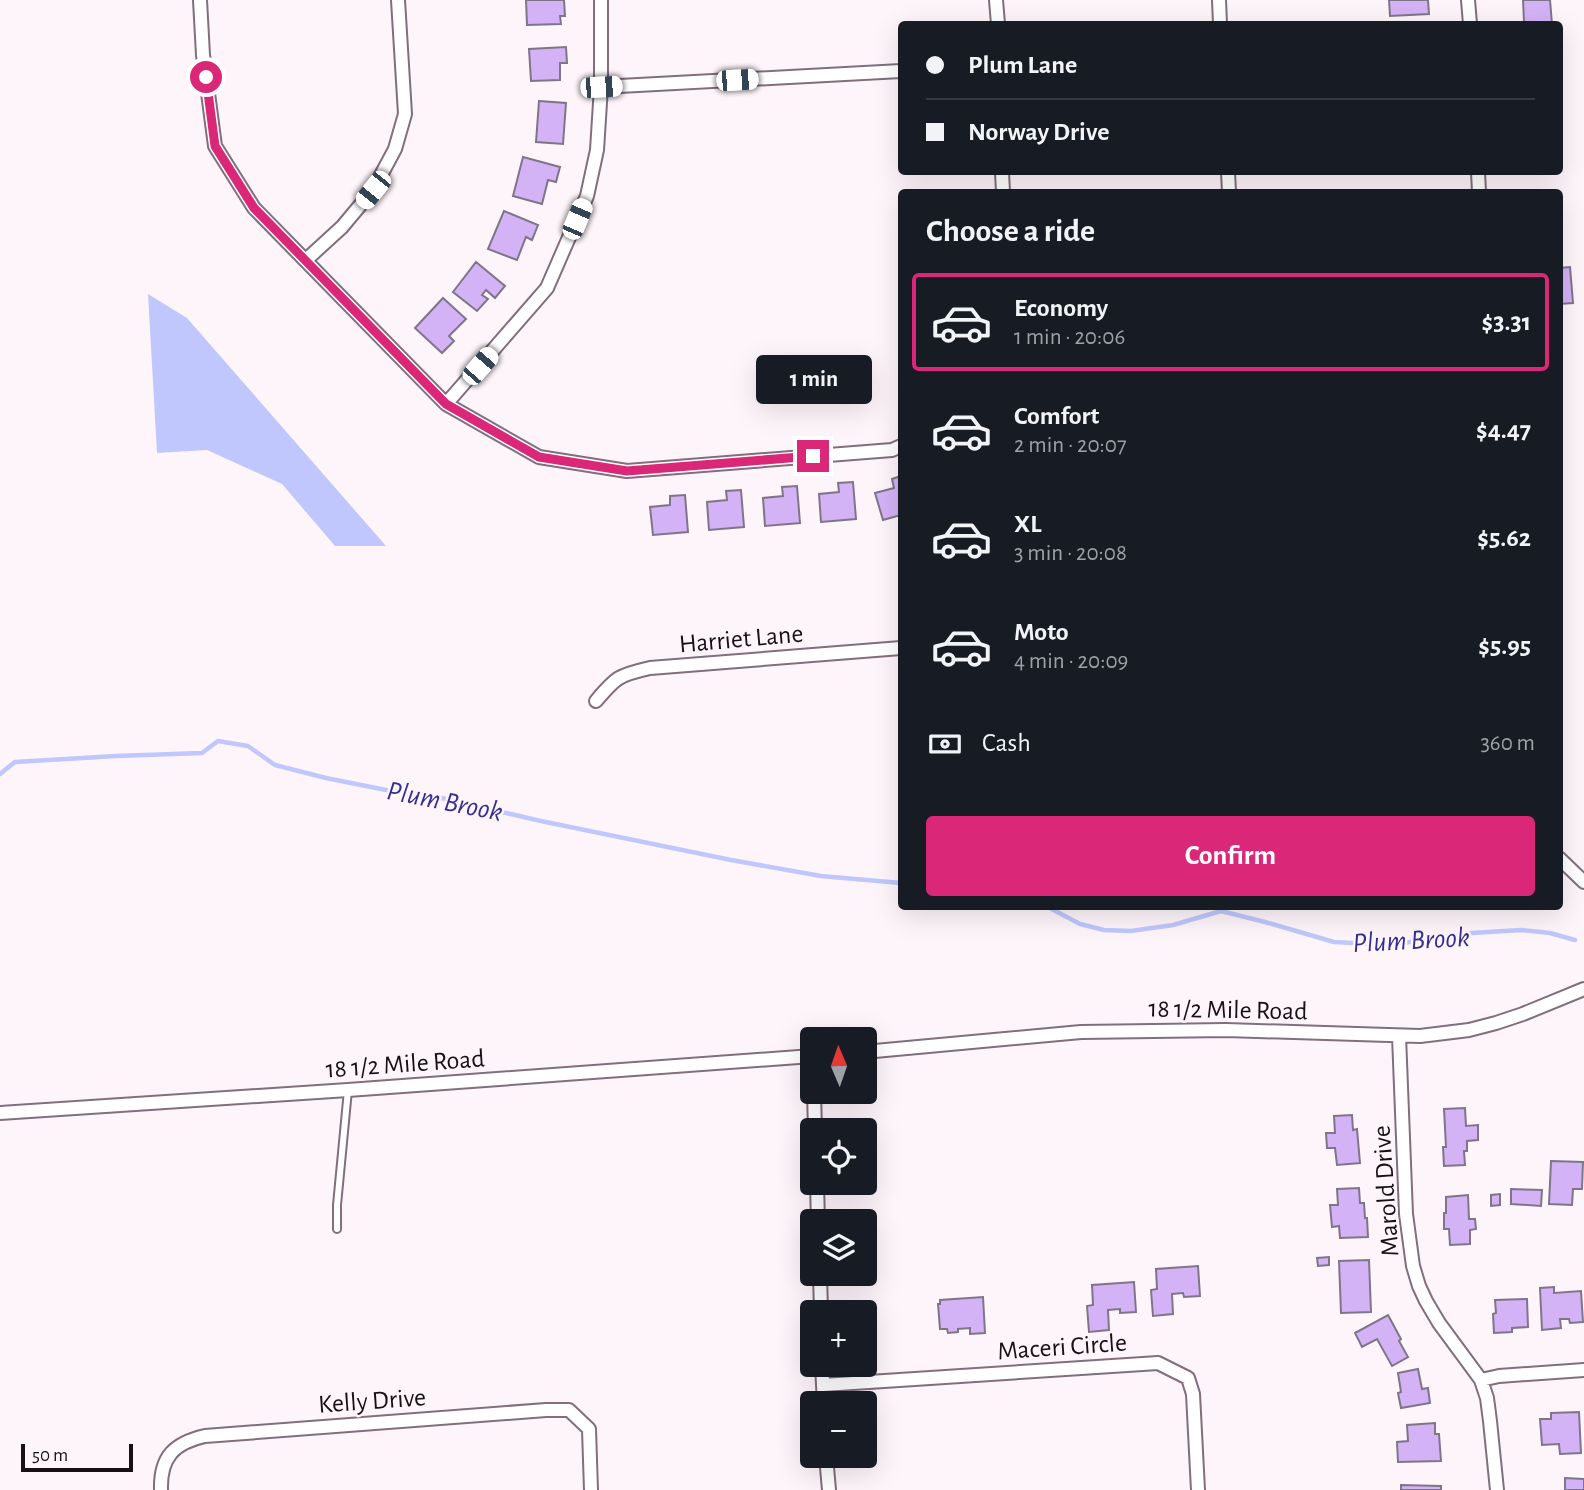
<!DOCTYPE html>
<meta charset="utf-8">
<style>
:root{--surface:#171b24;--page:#20242c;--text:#f1f3f6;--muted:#9ea1a6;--line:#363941;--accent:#db2777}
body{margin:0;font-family:"Alegreya Sans",sans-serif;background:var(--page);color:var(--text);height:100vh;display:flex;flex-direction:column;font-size:26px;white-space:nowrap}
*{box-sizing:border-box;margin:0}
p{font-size:23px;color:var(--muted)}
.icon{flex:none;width:38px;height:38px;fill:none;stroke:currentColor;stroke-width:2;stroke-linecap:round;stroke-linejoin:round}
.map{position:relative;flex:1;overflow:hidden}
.drawer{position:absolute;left:898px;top:189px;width:665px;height:721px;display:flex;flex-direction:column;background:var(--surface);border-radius:7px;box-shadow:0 7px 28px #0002}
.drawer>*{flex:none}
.banner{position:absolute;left:898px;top:21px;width:665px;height:154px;border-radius:7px;box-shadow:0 7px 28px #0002;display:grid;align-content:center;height:154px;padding:0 28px;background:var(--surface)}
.needle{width:46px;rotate:358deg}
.buttons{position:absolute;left:800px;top:1027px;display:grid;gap:14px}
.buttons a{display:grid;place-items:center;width:77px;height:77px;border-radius:7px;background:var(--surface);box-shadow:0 7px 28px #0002;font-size:35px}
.scale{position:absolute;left:21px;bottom:18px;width:112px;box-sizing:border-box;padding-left:7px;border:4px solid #171015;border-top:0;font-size:19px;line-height:24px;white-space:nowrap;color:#171015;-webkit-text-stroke:5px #fef5fb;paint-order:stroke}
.end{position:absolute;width:32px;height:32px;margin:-16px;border:9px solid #db2777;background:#fff;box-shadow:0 0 0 4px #fff}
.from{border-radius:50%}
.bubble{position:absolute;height:49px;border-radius:7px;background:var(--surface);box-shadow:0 7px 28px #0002;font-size:23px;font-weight:700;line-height:49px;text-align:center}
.car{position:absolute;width:21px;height:42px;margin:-21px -10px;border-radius:9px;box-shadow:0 0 5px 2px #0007;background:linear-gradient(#fff 24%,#345 0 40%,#fff 0 76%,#345 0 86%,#fff 0)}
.banner b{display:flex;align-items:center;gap:24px;height:66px;font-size:26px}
.banner b+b{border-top:2px solid var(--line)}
.banner i{width:18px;height:18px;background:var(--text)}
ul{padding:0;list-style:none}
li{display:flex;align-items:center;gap:21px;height:98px;margin:0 14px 10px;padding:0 14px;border:4px solid transparent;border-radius:7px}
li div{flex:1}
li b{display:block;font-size:26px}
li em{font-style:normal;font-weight:700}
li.on{border-color:var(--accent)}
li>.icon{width:63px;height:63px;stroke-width:1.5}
h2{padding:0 28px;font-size:32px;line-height:84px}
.pay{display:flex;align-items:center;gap:18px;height:77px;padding:0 28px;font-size:26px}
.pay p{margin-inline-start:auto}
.cta{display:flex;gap:14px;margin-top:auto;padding:14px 28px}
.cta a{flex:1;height:80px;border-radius:7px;background:var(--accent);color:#fff;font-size:28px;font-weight:700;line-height:80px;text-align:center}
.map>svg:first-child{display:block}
.water{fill:#bfc7fc}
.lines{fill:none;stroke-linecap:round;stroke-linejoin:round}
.stream{stroke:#bfc7fc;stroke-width:4.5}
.building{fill:#d4b2f6;stroke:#7f7589;stroke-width:2}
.lane-casing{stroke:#826e7c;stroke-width:10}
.street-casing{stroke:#826e7c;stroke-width:16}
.lane{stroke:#fff;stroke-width:6}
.street{stroke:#fff;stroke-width:12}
.route{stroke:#db2777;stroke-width:9}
.labels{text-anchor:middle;stroke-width:5;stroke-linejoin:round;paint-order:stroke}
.street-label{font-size:26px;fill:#171015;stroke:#fef5fb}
.water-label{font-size:28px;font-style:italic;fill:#332f91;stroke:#fef5fb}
</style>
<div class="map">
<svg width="1584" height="1490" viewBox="0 0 1584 1490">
<rect width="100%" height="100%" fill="#fef5fb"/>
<path class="water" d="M148,294L187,318L386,546H335L282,484L207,450L157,453Z"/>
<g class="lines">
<path class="stream" d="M0,774L15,762L116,756L202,753L218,741L248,746L275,765L326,778L391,791L420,793L541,821L731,860L821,876L901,883
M1046,906L1080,924L1104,930L1131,931L1173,925L1221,911L1265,922L1334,942L1389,945L1472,933L1521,930L1550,933L1575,940"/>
</g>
<path class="building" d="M526,0H564L565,16H560L561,24L527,25Z
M1389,0H1428L1429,14L1390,16Z
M1523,0H1550L1552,24H1515V23L1524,22Z
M566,47L567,63H560V80L531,81L529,49Z
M539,101L566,103L563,144L536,142Z
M523,157L560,167L556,182L548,180L542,204L513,196Z
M504,211L538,225L532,240L526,237L517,260L488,249Z
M476,262L505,286L495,298L486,290L482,295L488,299L477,311L453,292Z
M1570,267L1573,303L1559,304V268Z
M443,298L466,319L449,336L454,341L442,353L415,328Z
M901,476V515L883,520L875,493L894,488L892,479Z
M853,482L856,519L821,522L819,494L839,492L838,483Z
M797,486L800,523L765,526L763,498L783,496L782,487Z
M741,490L744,527L709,530L707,502L727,500L726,491Z
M685,495L688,532L653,535L650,507L670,505V496Z
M1465,1108L1466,1126L1478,1125V1140L1467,1141V1151H1464L1465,1165L1444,1166L1443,1147H1446L1444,1109Z
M1352,1115L1353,1130L1357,1129L1360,1163L1337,1165L1335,1148H1327L1326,1133H1335L1334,1116Z
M1551,1161L1583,1162L1582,1189H1573L1572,1205L1549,1204Z
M1359,1188L1360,1203H1364L1365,1218H1367L1368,1237L1340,1238L1339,1226L1332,1227L1330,1205H1338L1337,1189Z
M1511,1189L1542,1190L1541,1206L1511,1204Z
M1500,1194V1205L1491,1206V1195Z
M1468,1195L1469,1219H1475L1476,1229L1470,1230V1244L1450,1245L1449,1229H1444V1213H1446V1197Z
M1329,1257V1265L1318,1266L1317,1258Z
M1369,1260L1371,1312L1341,1313L1339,1261Z
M1198,1266L1200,1296L1184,1297L1183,1293L1172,1294L1173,1314L1153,1316L1151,1290L1157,1289L1156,1269Z
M1134,1282L1136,1312L1120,1313V1309L1108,1310L1109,1330L1089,1332L1087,1306L1093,1305L1092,1285Z
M1554,1287V1293L1581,1291L1583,1322L1570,1323L1569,1319H1560L1561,1328L1542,1330L1540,1288Z
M983,1297L985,1333L970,1334V1328L958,1329V1332L948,1333L947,1329H940L938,1304H940V1300Z
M1527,1299L1528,1327L1512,1328V1332L1494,1333L1493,1314L1496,1313L1495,1300Z
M1388,1315L1401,1339L1399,1341L1408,1357L1392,1366L1377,1339L1362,1347L1355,1333Z
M1418,1369L1422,1389L1428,1388L1430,1403L1401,1408L1398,1393L1401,1392L1398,1373Z
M1579,1412L1581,1453L1560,1454L1559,1444L1542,1445L1540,1419H1551V1413Z
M1435,1423V1434H1439L1441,1461L1398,1462L1397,1442L1408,1441L1407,1425Z
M1565,1478L1584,1479V1490H1565Z
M1401,1485L1441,1486V1490H1401Z"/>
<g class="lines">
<defs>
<path id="lane" d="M337,1229V1205L348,1090"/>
<path id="street" d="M200,0L203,55L215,146L254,208L446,404L539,457L627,471L892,450L901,446
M996,0L998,24
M1219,0L1220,24
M1468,0L1470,24
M601,87L901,71
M1002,172L1003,192
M1228,172L1229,192
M1478,172L1479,192
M306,260L342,227L373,190L395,149L405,114L398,0
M446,404L547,288L587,196L597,150L601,87V0
M596,701C616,677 619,675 650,668L901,648
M1559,858L1584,882
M1399,1036L1406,1214L1413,1266L1419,1286L1426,1301L1439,1323L1481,1380L1487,1398L1490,1421L1497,1490
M864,1052L1081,1032L1226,1030L1420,1036L1469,1030L1496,1023L1523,1014L1584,989
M814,1092L815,1130
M0,1113L348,1090L812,1056
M817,1183L818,1222
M820,1274L821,1312
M822,1365L824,1404
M1481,1380L1499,1376L1584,1370
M823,1385L1158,1363L1188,1378L1193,1394L1198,1490
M826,1456L829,1490
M161,1490C160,1457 174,1443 205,1436L546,1410H569L589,1429L591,1490"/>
</defs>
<use href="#lane" class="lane-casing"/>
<use href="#street" class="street-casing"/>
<use href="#lane" class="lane"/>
<use href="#street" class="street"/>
</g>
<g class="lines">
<path class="route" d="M206,77L215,146L254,208L446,404L539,457L627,471L813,456"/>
</g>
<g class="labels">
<g class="street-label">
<text transform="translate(741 638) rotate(-5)" y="9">Harriet Lane</text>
<text transform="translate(1228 1009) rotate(1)" y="9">18 1/2 Mile Road</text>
<text transform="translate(405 1063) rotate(-4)" y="9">18 1/2 Mile Road</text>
<text transform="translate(1385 1191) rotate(-94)" y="9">Marold Drive</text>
<text transform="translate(1062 1346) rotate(-4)" y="9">Maceri Circle</text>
<text transform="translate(372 1400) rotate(-4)" y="9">Kelly Drive</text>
</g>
<g class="water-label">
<text transform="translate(445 800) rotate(11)" y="10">Plum Brook</text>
<text transform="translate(1411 939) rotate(-3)" y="10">Plum Brook</text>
</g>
</g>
</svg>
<div class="buttons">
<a><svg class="needle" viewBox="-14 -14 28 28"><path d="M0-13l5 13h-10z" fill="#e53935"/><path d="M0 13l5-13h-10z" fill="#9ea1a6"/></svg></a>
<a><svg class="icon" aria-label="locate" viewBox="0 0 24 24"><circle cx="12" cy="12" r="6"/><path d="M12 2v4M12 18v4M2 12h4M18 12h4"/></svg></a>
<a><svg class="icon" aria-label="layers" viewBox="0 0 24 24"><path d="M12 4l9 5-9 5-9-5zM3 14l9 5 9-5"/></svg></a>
<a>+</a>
<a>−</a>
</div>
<div class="scale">50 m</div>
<i class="end from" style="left:206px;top:77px"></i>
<i class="end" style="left:813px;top:456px"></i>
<div class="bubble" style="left:756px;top:355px;width:116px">1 min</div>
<i class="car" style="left:737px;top:80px;rotate:87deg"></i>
<i class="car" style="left:601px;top:87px;rotate:87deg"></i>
<i class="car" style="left:373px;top:190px;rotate:219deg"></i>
<i class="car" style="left:577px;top:219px;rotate:23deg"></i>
<i class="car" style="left:480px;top:366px;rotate:41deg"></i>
<div class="banner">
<b><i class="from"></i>Plum Lane</b>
<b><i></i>Norway Drive</b>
</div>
<section class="drawer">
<h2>Choose a ride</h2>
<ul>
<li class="on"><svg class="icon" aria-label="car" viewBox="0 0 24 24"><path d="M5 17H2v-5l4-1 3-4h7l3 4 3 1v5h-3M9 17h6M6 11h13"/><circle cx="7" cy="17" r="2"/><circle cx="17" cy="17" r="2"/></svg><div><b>Economy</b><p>1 min · 20:06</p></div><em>$3.31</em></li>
<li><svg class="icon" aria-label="car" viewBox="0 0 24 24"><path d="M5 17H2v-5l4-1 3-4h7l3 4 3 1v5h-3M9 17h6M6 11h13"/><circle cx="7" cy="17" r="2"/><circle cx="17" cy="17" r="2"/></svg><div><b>Comfort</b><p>2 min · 20:07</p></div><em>$4.47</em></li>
<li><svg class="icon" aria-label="car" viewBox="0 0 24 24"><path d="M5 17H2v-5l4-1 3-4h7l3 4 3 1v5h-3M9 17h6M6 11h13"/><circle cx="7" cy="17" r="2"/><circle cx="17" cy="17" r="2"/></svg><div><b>XL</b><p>3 min · 20:08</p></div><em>$5.62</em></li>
<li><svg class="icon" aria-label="car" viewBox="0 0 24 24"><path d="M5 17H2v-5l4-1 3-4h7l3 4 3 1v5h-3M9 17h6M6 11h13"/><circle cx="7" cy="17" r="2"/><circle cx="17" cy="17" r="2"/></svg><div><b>Moto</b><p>4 min · 20:09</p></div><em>$5.95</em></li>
</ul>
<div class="pay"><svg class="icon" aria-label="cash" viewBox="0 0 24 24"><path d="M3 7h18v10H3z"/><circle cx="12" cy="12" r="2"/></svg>Cash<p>360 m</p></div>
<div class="cta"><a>Confirm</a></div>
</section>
</div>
